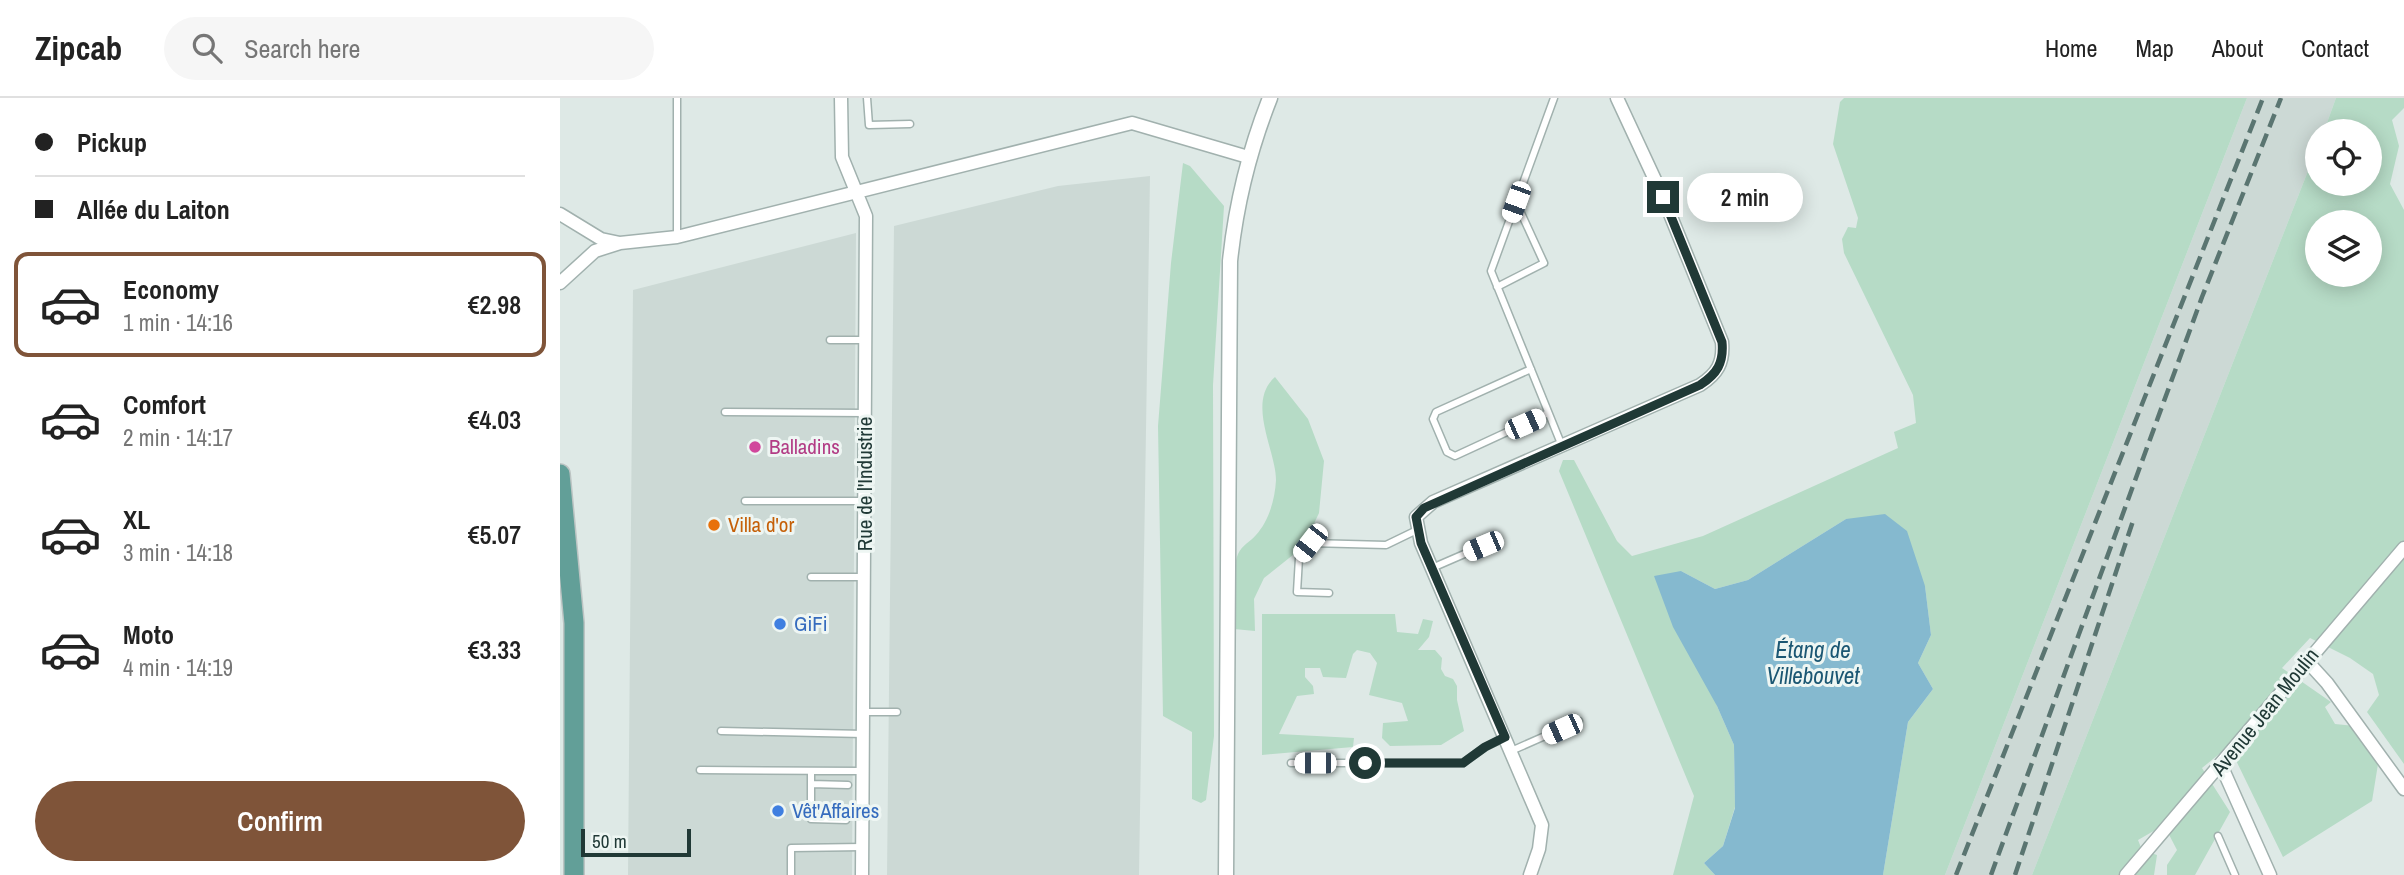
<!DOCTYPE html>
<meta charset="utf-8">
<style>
:root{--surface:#fff;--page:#f6f6f6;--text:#222;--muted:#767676;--line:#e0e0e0;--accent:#7f5439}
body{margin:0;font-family:"Archivo Narrow",sans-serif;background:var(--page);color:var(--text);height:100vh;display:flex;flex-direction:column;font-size:26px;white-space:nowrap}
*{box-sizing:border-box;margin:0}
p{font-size:23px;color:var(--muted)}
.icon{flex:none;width:38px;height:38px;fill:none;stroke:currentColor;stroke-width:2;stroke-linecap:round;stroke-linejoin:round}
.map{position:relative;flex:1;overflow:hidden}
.side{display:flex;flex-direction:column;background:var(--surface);width:560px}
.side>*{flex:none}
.hud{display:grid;align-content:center;height:154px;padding:0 35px;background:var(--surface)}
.fabs{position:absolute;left:1745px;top:21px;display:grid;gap:14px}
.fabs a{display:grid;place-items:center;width:77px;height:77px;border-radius:50%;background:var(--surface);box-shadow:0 4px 18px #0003;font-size:35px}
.scale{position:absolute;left:21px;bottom:18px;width:110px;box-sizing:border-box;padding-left:7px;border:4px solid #203936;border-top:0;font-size:19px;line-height:24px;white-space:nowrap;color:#203936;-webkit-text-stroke:5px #eef6f3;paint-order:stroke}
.end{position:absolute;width:32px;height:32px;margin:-16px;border:9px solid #203936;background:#fff;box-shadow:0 0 0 4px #fff}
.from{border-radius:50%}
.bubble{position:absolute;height:49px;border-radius:24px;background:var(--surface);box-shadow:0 4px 18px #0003;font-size:23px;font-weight:600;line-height:49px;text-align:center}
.car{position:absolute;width:21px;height:42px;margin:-21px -10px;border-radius:9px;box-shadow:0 0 5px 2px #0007;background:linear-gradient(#fff 24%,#345 0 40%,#fff 0 76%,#345 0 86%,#fff 0)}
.hud b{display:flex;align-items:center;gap:24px;height:66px;font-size:26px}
.hud b+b{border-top:2px solid var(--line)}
.hud i{width:18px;height:18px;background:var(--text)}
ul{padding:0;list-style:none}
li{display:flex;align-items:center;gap:21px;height:105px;margin:0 14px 10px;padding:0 21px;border:4px solid transparent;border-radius:14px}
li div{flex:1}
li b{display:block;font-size:26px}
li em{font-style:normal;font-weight:600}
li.selected{border-color:var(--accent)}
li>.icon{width:63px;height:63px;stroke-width:1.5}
.action{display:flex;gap:14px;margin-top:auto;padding:14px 35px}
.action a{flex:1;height:80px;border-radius:42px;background:var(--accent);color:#fff;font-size:28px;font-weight:600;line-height:80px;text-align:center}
header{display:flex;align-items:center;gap:42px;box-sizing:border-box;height:98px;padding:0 35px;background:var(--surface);border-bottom:2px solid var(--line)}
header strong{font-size:33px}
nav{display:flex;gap:38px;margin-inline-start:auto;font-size:24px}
.search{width:490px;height:63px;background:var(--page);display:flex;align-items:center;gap:18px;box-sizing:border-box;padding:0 24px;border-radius:38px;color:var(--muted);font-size:26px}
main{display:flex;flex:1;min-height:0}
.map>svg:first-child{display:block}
.built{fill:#ccd9d5}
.green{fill:#b6dbc6;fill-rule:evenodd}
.water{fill:#85b9cf}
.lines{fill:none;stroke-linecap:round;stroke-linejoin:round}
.service-casing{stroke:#a1b1ae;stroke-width:9}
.minor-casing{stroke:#a1b1ae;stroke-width:15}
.tertiary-casing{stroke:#a1b1ae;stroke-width:17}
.primary-casing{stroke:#bcc4c3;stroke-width:22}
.service{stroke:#fff;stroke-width:6}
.minor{stroke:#fff;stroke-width:12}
.tertiary{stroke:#fff;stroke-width:14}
.primary{stroke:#629f98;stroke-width:19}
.rail{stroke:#5a7571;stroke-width:4.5;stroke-dasharray:14 7;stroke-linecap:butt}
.route{stroke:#203936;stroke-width:9}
.hotel-dot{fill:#d1479c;stroke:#eef6f3;stroke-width:2.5}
.food-dot{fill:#e8710a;stroke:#eef6f3;stroke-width:2.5}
.shop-dot{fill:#3f7fe0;stroke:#eef6f3;stroke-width:2.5}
.labels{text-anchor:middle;stroke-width:6;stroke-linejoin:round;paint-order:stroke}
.hotel-label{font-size:21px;fill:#b23c85;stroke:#eef6f3;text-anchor:start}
.street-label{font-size:21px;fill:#203936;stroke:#eef6f3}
.food-label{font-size:21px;fill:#c56008;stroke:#eef6f3;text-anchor:start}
.shop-label{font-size:21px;fill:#366cbe;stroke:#eef6f3;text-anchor:start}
.water-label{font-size:23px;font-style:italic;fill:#1b5773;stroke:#eef6f3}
</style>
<header>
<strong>Zipcab</strong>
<div class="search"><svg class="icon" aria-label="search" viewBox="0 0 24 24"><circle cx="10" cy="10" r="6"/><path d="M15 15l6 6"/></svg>Search here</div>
<nav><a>Home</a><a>Map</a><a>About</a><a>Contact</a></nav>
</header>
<main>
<section class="side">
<div class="hud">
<b><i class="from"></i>Pickup</b>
<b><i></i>Allée du Laiton</b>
</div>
<ul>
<li class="selected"><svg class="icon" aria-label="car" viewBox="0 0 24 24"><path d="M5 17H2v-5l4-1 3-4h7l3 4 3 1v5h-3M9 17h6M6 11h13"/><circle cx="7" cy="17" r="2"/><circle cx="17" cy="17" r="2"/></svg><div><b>Economy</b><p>1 min · 14:16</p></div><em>€2.98</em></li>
<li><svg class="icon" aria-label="car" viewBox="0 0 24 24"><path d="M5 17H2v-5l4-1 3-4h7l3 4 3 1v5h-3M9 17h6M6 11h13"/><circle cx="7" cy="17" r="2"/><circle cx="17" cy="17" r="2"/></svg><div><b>Comfort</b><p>2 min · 14:17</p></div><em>€4.03</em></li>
<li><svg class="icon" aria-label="car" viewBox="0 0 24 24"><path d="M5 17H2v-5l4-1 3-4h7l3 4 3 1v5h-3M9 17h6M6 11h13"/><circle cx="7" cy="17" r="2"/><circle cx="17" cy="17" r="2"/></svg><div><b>XL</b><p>3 min · 14:18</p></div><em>€5.07</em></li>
<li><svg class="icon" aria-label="car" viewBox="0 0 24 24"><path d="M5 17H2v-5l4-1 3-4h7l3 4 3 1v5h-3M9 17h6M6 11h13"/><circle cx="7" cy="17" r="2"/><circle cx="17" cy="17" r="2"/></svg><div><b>Moto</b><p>4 min · 14:19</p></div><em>€3.33</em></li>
</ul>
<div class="action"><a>Confirm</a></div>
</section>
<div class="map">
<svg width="1844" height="777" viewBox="0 0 1844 777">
<rect width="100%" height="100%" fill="#dee9e6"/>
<path class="built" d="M1687,0H1776L1764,33H1757V50L1472,777H1385Z
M590,78L579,777H327L334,128L498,88Z
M296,135L292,777H68L73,192Z"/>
<path class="green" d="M1284,0H1687L1385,777H1323L1348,624L1373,591L1358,565L1371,537L1365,488L1286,421L1188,482L1155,491L1121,473L1157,608L1174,647L1175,709L1163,748L1144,765L1155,777H1113L1134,698L999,373L1003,362H1014L1057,443L1072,458L1143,438L1338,350L1334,334L1356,325L1353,297L1284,155L1282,141L1288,129L1296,130L1298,120L1273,46L1280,4Z
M1776,0H1844V10L1832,22L1839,48L1830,86L1844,112V666L1807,614L1819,597L1813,576L1790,560L1750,540L1722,570L1771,604L1765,609L1775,626L1795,628L1818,666L1812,703L1723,759L1669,648L1642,670L1670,714L1635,777H1607V767L1617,752L1604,727L1578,742L1582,752L1597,757L1594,777H1472L1757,50V86H1810V33H1764ZM1757,124H1810V177H1757Z
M623,65L630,68L664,108L653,287L654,638L646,702L641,705L632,701V634L603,618L598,328L611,165Z
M715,279L748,321L764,363L759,415L743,449L704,480L694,501L695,533L674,531C675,514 671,471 678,456C682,447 690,444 696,437C709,423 715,401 716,382C716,353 686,304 715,279Z
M702,516H835L837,534L858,536L863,521L873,523L869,539L858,552H875L882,560L881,571L885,578L893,581L897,588V602L904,633L881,647L830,648L822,640L823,625L848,623L842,605L809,597L817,565L810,555L797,552L793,556L786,580L763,579L760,570H745V579L753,588L754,596L737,598L719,636L794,640L793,649L702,657Z"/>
<path class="water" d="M1325,416L1347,433L1365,488L1371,537L1358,565L1373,591L1348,624L1323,777H1155L1144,765L1163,748L1175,710L1174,647L1157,608L1113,529L1094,478L1121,473L1155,491L1188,482L1286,421Z"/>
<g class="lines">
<defs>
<path id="service" d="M307,0L309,27L350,26
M994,0L931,173L1002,348
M117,138V0
M937,189L984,165L956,104
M270,242H306
M971,271L876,314L873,321L887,354L895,358L988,315
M165,314L305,315
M185,403H305
M872,470L939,441
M251,479H304
M769,495L737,494L739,460L750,445L826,447L857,432
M304,614H337
M161,633L304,636
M951,653L1019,623
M731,665H903L925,649L944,640
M140,672L303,673
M251,673V721L286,722
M251,686L288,687
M1658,738L1675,777
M231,777V750L303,749"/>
<path id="minor" d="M281,0L282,59L306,118L302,777
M0,116L41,141L60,145L35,153L0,185
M60,145L117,139L572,25L688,59
M1746,562L1767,585L1844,691
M1661,667L1710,777
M970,777L979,751L982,727L861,445L856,419L873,404L1140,287C1157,276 1164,265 1162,244L1103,99L1057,0
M1566,777L1844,450"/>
<path id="tertiary" d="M666,777L670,163C676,106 689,53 710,0"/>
<path id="primary" d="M0,376L14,525V777"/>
</defs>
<use href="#service" class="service-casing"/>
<use href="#minor" class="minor-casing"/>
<use href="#tertiary" class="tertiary-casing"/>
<use href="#primary" class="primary-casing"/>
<use href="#service" class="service"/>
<use href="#minor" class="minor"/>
<use href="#tertiary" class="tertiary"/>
<use href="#primary" class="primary"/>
<path class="rail" d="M1396,777L1703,0
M1431,777L1642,199L1721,0
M1455,777L1574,420"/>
</g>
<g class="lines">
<path class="route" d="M805,665H903L925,649L945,639L861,445L856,419L864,410L1140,287C1157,276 1164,265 1162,244L1103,99"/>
</g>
<circle class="hotel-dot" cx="195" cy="349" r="7"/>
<circle class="food-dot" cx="154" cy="427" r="7"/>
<g class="shop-dot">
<circle cx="220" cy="526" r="7"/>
<circle cx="218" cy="713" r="7"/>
</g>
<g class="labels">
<g class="hotel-label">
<text x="209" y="356">Balladins</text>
</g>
<g class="street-label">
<text transform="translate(305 386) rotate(-90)" y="7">Rue de l'Industrie</text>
<text transform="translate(1705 614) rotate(-51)" y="7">Avenue Jean Moulin</text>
</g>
<g class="food-label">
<text x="168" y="434">Villa d'or</text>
</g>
<g class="shop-label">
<text x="234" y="533">GiFi</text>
<text x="232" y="720">Vêt'Affaires</text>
</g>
<g class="water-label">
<text x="1253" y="560">Étang de<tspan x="1253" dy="26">Villebouvet</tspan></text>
</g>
</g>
</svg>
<div class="fabs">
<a><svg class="icon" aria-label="locate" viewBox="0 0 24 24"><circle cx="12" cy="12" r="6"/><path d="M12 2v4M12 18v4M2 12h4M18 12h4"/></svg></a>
<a><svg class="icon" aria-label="layers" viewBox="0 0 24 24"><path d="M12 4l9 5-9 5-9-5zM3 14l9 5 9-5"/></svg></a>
</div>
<div class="scale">50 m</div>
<i class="end from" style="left:805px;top:665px"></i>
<i class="end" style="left:1103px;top:99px"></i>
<div class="bubble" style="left:1127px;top:75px;width:116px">2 min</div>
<i class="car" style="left:956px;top:104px;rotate:200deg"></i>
<i class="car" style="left:965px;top:326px;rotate:66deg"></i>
<i class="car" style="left:750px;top:445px;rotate:218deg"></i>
<i class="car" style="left:923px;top:448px;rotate:247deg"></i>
<i class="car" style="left:1002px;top:631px;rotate:246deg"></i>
<i class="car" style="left:755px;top:665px;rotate:270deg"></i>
</div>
</main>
